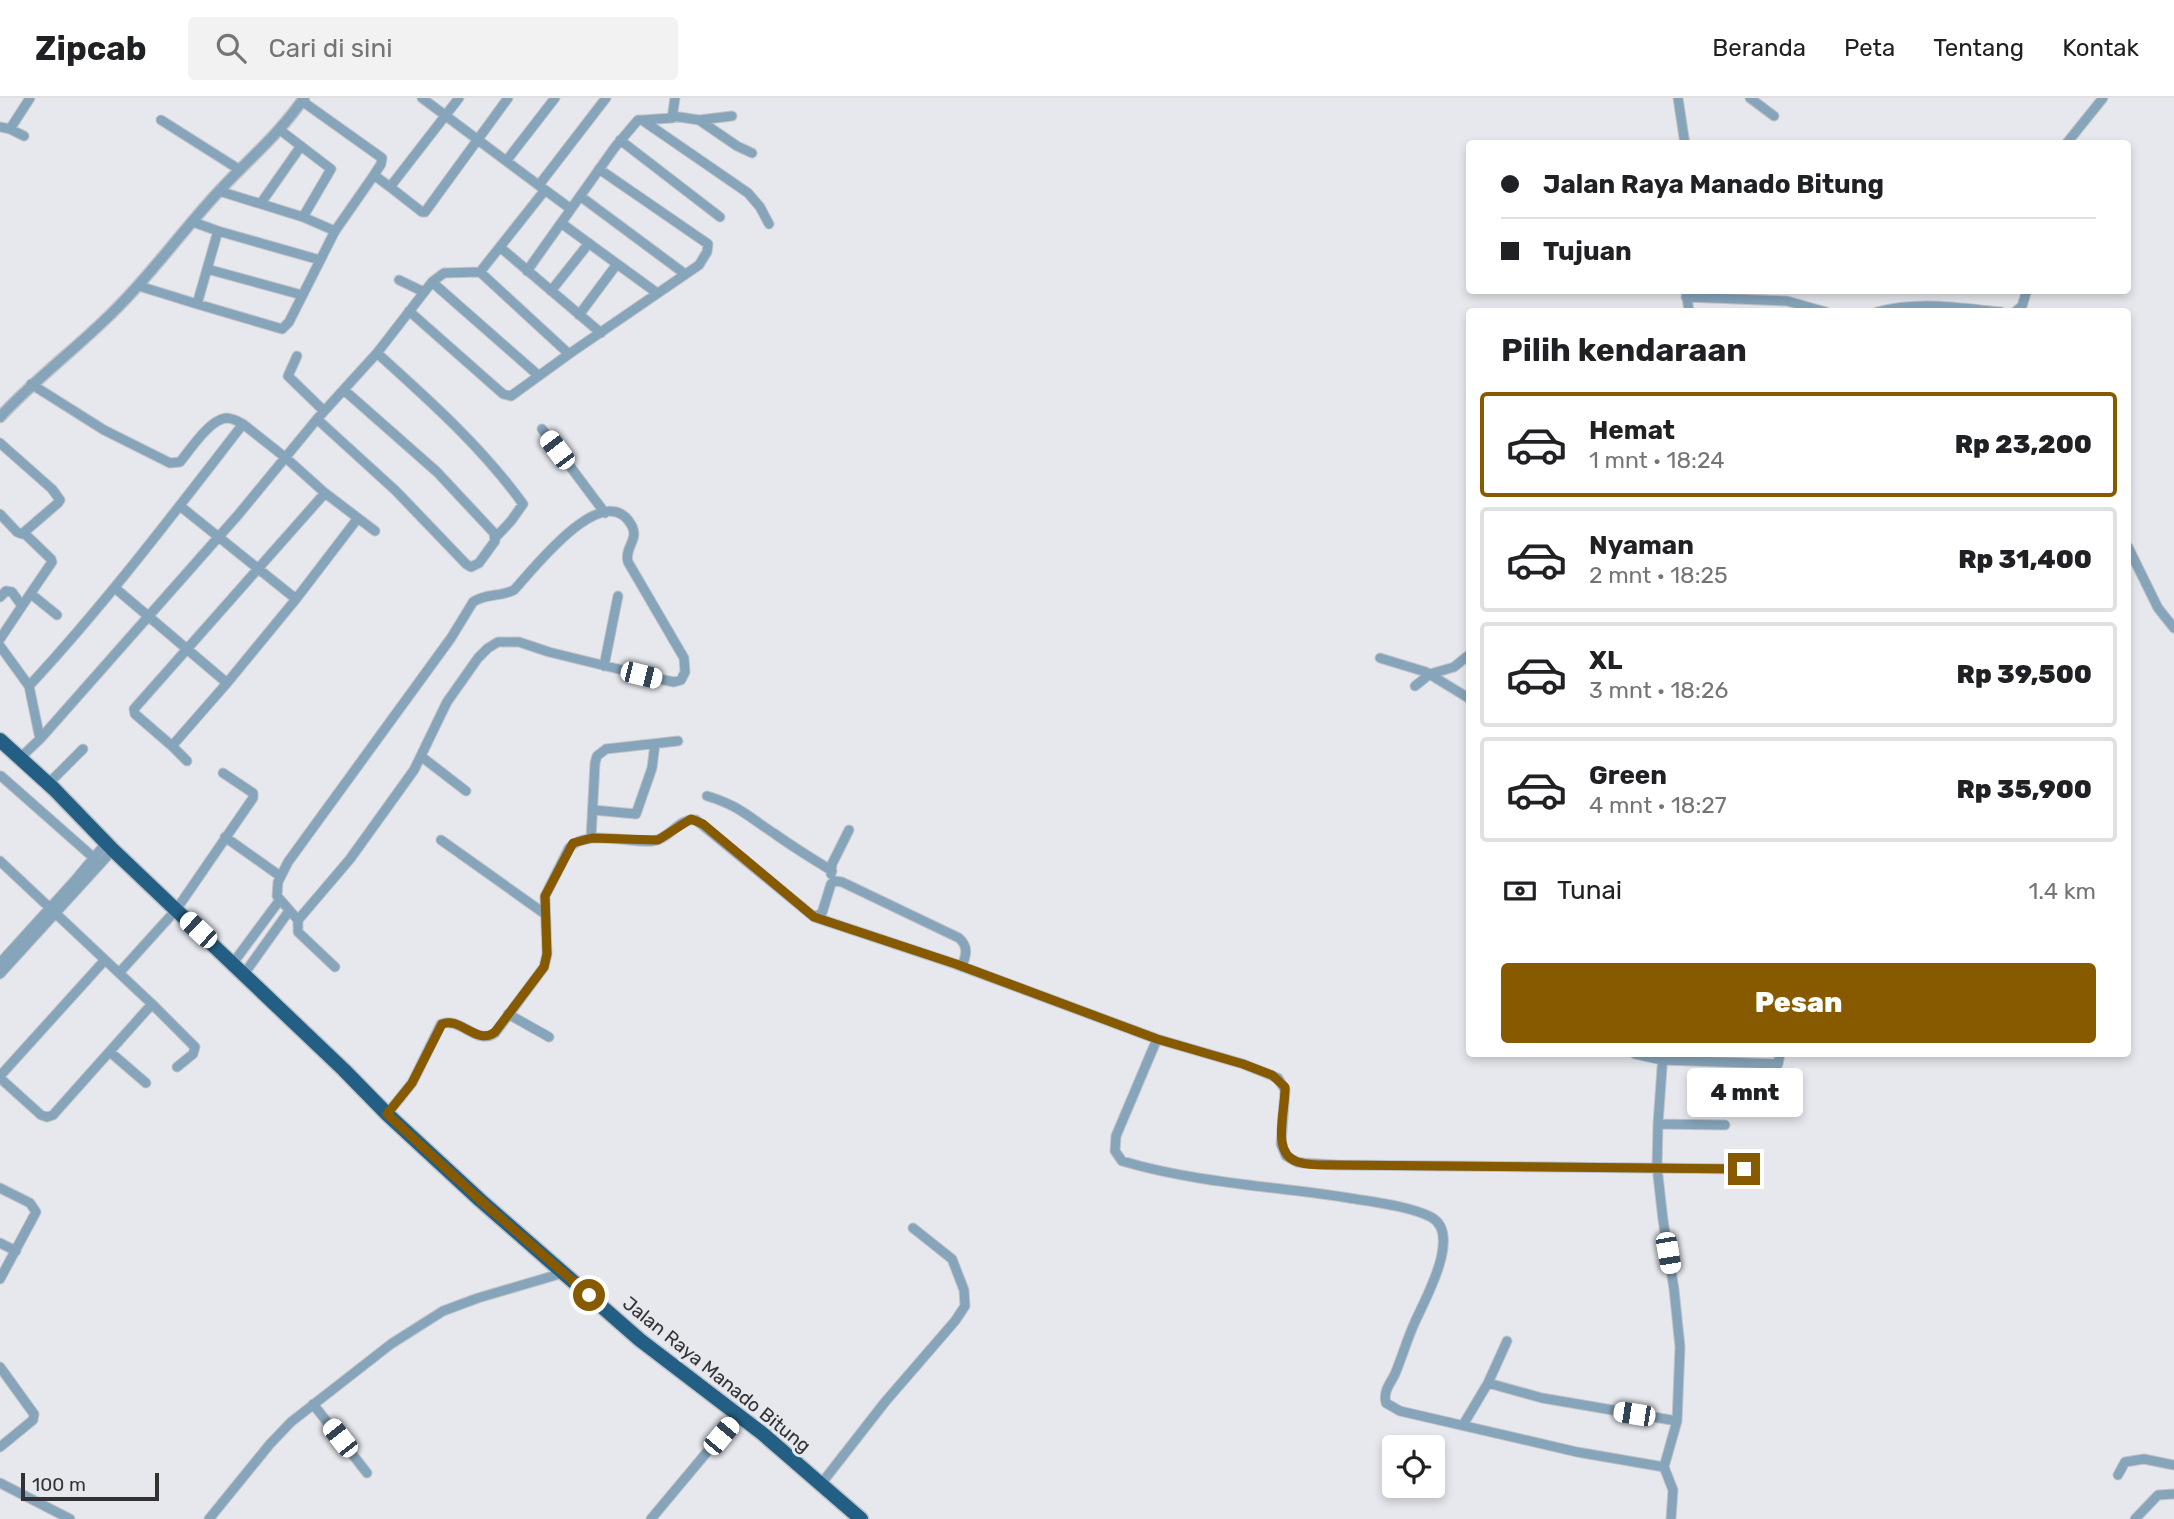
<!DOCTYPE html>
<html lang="id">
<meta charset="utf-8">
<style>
:root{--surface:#fff;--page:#f2f2f2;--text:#202124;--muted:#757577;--line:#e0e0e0;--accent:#885a00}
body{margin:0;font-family:Rubik,sans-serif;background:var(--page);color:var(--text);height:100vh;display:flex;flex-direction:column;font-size:26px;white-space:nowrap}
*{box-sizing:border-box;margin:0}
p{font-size:23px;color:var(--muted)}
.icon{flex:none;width:38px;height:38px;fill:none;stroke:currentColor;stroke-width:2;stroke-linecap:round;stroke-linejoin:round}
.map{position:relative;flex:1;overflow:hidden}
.side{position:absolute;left:1466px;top:210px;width:665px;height:749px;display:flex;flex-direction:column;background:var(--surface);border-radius:7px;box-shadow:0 4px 10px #0003}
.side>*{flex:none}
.hud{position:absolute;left:1466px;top:42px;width:665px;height:154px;border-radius:7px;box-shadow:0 4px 10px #0003;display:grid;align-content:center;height:154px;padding:0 35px;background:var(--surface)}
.tools{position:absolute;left:1382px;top:1337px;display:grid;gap:14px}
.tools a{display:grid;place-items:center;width:63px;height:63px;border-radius:7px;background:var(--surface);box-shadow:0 4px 10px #0003;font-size:35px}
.scale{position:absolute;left:21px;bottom:18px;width:138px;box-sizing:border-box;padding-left:7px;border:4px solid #323234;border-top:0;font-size:19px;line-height:24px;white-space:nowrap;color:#323234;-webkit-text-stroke:5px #e6e8ee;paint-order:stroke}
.end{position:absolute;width:32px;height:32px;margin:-16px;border:9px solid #885a00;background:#fff;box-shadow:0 0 0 4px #fff}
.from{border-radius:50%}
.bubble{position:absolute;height:49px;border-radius:7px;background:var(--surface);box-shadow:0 4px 10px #0003;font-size:23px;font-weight:800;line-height:49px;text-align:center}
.car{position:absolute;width:21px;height:42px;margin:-21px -10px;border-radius:9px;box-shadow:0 0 5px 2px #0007;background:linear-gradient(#fff 24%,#345 0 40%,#fff 0 76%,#345 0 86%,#fff 0)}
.hud b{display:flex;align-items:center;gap:24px;height:66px;font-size:26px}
.hud b+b{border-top:2px solid var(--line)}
.hud i{width:18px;height:18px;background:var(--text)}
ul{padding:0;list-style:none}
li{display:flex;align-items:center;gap:21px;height:105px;margin:0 14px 10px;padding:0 21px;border:4px solid var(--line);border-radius:7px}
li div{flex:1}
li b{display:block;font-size:26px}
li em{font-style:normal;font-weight:800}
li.active{border-color:var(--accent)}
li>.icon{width:63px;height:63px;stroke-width:1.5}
h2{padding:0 35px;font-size:32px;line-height:84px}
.pay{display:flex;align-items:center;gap:18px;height:77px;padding:0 35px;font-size:26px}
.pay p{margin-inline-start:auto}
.action{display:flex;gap:14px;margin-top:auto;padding:14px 35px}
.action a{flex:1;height:80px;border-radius:7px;background:var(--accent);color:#fff;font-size:28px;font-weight:800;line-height:80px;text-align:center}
header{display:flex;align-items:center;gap:42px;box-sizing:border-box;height:98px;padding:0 35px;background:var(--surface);border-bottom:2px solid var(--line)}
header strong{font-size:33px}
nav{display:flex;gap:38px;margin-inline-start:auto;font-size:24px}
.search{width:490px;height:63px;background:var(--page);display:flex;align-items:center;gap:18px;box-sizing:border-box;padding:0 24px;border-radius:7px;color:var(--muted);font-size:26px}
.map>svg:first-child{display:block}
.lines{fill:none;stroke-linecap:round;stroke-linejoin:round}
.minor-casing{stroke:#c2c4c9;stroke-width:11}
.tertiary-casing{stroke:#c2c4c9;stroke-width:13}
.trunk-casing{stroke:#c2c4c9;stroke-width:17}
.minor{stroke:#86a4ba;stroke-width:9}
.tertiary{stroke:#86a4ba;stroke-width:10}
.trunk{stroke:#235f84;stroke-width:14}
.route{stroke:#885a00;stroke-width:9}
.labels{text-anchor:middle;stroke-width:6;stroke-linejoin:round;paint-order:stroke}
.street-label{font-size:19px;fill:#323234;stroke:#e6e8ee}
</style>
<header>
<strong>Zipcab</strong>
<div class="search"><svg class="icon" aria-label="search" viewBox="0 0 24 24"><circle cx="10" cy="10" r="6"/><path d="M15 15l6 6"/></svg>Cari di sini</div>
<nav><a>Beranda</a><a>Peta</a><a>Tentang</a><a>Kontak</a></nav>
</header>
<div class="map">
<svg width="2174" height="1421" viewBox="0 0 2174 1421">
<rect width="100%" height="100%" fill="#e6e8ee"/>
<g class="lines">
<defs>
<path id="minor" d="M459,0L390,89L422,114H425L508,0
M1678,0L1685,46
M1750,0L1774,18
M302,3L382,60L381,66L374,77
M673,18L699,22L732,18
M161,22L240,72
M642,22L672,20L675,0
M699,22L737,48L752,55
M0,29L10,31L30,0
M10,31L24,38
M280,32L331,71L303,119
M620,42L720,119
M2066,46L2103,0
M507,62L555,0
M539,87L606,0
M545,92L571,111
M219,93L303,119L335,133
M580,98L685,176
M261,105L301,48
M193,124L218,133L197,206L282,231L289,224L335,133L374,77L390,89
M561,125L657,195
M218,133L320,162
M501,150L601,235
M207,171L302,197
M527,173L615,49L638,22H642L748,95L760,109L769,126
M480,174L569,256
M399,182L424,194
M432,184L539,278
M139,188L197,206
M1686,192L1689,214
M551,193L589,145
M1686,199L1787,203L1826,214
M409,213L503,296L511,298L569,256L699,167L707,154L708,146L599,71
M1877,214C1918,203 1959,210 2001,214
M2015,214L2022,208L2027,192
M579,217L617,166
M377,255C429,302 482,349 523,406L511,423L496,439
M297,258L288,278L324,313
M31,286L104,332L170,365L180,364C190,352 209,322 226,320C232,320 238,323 243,326
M317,321L396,393L466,466L471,469L479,465L495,443L494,435L437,374L344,292
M542,331L605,415
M0,345L52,391L60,402L58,405L22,436L17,434L0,416
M180,408L296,501
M2128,449L2158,510L2174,530
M115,490L227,585L296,501L358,420
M31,496L57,517
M0,499L6,493L12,494L22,508L0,541
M22,508L52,464L51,461L24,435
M0,548L29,588L40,641
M1380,560L1426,574L1470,601
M604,568L618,498
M29,588C106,505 174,415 243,326L286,360L325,395L375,433
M1415,588L1430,576L1454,569L1470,556
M172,648L135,616L134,611L325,395
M422,659L466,693
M20,660L40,641L238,417L317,321L377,255L432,184L444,175L480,174L545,92L422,0
M187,663L172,648L227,585
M1,678L94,760
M48,686L83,651
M707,698C738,707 749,719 775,736C793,749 813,761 832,773
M593,712L636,716L652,670L655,646
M225,739L280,778
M591,740L595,665L597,658L606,651L678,643
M441,742L545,816
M0,763L119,875L176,812L253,700V695L223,675
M831,776L832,766L849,732
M814,819L822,815L831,786L835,783L842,784L959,840C969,849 966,857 962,869
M298,822L277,798L278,784L288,764L451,540L473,504C486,495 501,499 514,492C532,473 605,377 632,428C639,442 624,450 628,464L684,560L685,574L681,582L674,584L659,581L549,554L519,544H498L488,550L478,560L447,604L414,672L350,761L298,822V834L335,869
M0,865L76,781L106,745
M233,865L279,803
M0,876L113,752
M244,876L289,813
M152,906L195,949L193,956L177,969
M508,916L549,939
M1157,941L1243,966L1278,980L1285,992L1281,1046L1286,1058L1297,1064L1304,1065L1337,1067L1744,1071
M110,954L146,985
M1635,956L1662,962L1778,966L1780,956
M1663,956L1658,1026L1657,1069L1663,1122L1674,1191L1680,1249L1677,1323L1664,1369L1673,1392L1671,1421
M0,978L104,863
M0,980L41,1017L47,1019L53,1017L152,906L119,875
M387,1016L412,985L441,926C460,918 477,948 495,935L544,869L547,856L545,798L569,750C585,731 630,745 653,743C670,741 679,719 696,722L814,819L955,866L1157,941L1116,1038L1115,1053L1122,1063C1196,1085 1273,1088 1349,1100C1373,1104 1409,1108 1431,1119C1463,1136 1424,1203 1414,1226C1407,1242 1402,1259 1395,1276C1390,1286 1383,1293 1386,1305L1400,1313L1577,1354L1664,1369
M1658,1026L1725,1027
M0,1090L30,1105L36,1114L0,1181
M0,1145L16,1153
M0,1269L34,1316L33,1322L0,1349
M1488,1285L1542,1300L1677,1323
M313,1306L367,1375
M1463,1327L1488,1285L1507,1243
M2118,1377L2125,1364L2144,1361L2174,1367
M0,1385L70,1421
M821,1386L885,1304L955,1223L965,1208L964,1192L952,1161L913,1130
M209,1421L270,1346L291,1324L391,1246L443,1213L478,1200L563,1175
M651,1421L738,1317
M2135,1421L2158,1397L2174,1396"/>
<path id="tertiary" d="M0,319C35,281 76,251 113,214C152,176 184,130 222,90C250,60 280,35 304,0"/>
<path id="trunk" d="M0,642L54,691L113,752L344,972L387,1016L480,1102L640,1242L763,1336L861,1421"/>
</defs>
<use href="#minor" class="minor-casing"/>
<use href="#tertiary" class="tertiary-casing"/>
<use href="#trunk" class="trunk-casing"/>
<use href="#minor" class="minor"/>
<use href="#tertiary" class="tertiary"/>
<use href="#trunk" class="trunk"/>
</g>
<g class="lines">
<path class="route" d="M589,1197L480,1102L387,1016L412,985L442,926C460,918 477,948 495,934L544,869L547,856L545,798L573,745L592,740L658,742L691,721L703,726L814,819L956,866L1157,941L1243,966L1272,977L1285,989C1286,1011 1270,1056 1298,1064C1310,1068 1324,1067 1337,1067L1744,1071"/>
</g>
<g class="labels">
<g class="street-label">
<text transform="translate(717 1276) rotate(39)" y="7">Jalan Raya Manado Bitung</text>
</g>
</g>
</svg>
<div class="tools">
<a><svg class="icon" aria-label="locate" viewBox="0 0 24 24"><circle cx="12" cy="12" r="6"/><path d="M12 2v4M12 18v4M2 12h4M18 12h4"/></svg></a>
</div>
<div class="scale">100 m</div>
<i class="end from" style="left:589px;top:1197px"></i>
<i class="end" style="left:1744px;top:1071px"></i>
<div class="bubble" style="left:1687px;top:970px;width:116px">4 mnt</div>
<i class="car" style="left:557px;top:352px;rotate:323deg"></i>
<i class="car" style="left:641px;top:577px;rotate:104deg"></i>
<i class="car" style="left:198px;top:832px;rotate:313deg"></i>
<i class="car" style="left:1668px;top:1155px;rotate:170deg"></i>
<i class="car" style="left:1634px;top:1316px;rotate:279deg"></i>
<i class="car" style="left:721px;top:1338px;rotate:40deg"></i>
<i class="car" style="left:340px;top:1340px;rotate:322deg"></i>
<div class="hud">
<b><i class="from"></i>Jalan Raya Manado Bitung</b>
<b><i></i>Tujuan</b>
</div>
<section class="side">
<h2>Pilih kendaraan</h2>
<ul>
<li class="active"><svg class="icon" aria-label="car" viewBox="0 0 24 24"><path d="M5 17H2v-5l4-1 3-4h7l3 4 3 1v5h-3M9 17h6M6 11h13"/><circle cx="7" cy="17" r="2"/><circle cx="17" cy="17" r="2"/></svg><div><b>Hemat</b><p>1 mnt · 18:24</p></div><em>Rp 23,200</em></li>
<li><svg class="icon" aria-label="car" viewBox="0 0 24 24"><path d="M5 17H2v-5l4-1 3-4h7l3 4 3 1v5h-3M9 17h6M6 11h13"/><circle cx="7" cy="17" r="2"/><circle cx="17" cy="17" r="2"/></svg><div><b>Nyaman</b><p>2 mnt · 18:25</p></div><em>Rp 31,400</em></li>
<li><svg class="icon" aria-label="car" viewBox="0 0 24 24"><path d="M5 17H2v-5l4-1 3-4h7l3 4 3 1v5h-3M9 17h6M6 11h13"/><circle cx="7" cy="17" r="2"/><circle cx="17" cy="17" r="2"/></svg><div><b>XL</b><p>3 mnt · 18:26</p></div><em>Rp 39,500</em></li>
<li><svg class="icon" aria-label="car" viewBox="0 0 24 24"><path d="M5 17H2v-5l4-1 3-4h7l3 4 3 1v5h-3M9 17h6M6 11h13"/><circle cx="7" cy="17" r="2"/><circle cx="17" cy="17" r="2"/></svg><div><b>Green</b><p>4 mnt · 18:27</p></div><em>Rp 35,900</em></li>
</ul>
<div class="pay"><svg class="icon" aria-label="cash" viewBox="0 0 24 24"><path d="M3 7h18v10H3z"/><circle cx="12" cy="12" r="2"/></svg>Tunai<p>1.4 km</p></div>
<div class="action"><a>Pesan</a></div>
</section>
</div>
